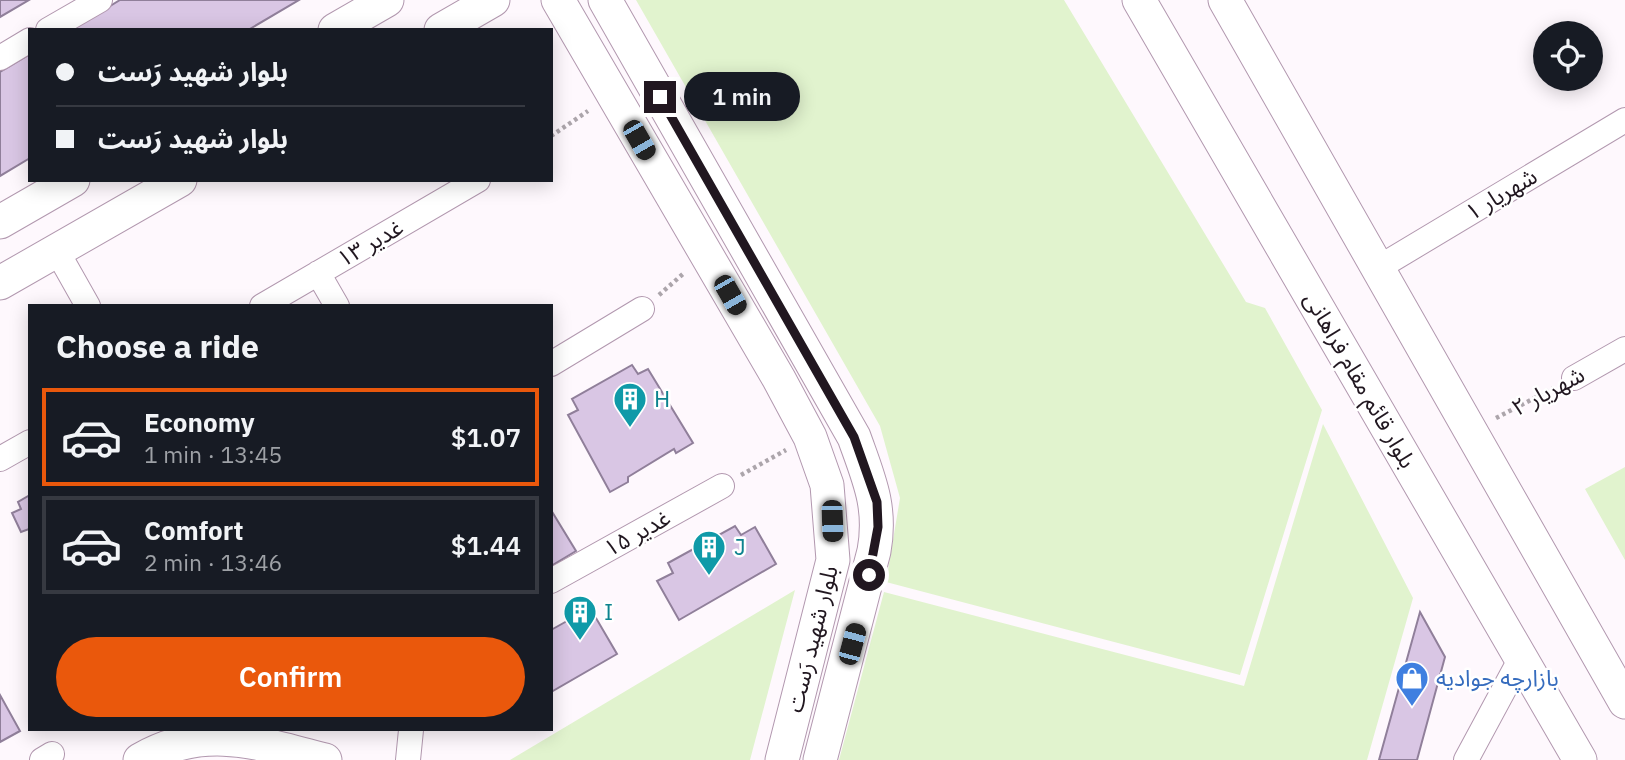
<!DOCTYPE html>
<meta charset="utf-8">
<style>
:root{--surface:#171b24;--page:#242831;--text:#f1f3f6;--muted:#9ea1a6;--line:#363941;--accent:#ea580c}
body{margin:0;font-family:"IBM Plex Sans","Noto Sans Arabic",sans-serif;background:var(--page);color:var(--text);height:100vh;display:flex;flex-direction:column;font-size:26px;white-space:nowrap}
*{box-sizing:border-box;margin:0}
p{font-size:23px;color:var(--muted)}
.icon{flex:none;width:38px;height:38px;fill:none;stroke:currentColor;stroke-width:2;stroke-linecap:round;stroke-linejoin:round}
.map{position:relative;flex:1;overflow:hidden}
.drawer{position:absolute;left:28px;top:304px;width:525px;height:427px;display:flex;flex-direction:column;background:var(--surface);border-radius:0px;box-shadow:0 4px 18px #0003}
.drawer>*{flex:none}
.top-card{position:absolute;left:28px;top:28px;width:525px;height:154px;border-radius:0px;box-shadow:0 4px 18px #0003;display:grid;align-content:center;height:154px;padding:0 28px;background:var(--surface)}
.tools{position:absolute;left:1533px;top:21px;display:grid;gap:14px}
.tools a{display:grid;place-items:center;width:70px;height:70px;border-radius:50%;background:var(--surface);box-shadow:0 4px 18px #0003;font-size:35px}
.end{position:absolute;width:32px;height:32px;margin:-16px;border:9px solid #211720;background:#fff;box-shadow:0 0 0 4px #fff}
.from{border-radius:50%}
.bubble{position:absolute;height:49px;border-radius:24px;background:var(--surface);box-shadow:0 4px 18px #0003;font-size:23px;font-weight:600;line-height:49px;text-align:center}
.car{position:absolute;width:21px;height:42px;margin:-21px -10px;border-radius:9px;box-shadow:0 0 5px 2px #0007;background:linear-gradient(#222 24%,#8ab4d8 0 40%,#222 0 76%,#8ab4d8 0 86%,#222 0)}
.top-card b{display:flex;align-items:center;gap:24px;height:66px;font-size:26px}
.top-card b+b{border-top:2px solid var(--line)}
.top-card i{width:18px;height:18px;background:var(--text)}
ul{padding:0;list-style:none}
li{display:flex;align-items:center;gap:21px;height:98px;margin:0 14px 10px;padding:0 14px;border:4px solid var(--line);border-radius:0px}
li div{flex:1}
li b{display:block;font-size:26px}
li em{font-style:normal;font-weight:600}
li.current{border-color:var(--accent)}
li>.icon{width:63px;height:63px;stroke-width:1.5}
h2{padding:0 28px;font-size:32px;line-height:84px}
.button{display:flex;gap:14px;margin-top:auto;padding:14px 28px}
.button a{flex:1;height:80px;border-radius:42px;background:var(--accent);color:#fff;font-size:28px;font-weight:600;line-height:80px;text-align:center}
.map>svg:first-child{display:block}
.green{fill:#e1f3ce}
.building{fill:#d9c6e4;stroke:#907f9a;stroke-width:2}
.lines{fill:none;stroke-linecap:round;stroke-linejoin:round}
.street-casing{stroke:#b298af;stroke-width:26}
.secondary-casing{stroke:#b298af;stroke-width:35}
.path{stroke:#aca5ab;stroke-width:4.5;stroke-dasharray:3.5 3.5;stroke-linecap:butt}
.street{stroke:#fff;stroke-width:24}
.secondary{stroke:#fff;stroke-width:33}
.route{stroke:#211720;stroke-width:9}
.labels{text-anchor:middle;stroke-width:5;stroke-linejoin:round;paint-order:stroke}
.street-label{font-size:23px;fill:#211720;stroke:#fff}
.culture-label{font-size:23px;fill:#0d838f;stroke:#fff;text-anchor:start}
.shop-label{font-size:23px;fill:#366cbe;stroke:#fff;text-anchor:start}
</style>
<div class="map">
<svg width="1625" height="760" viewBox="0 0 1625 760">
<rect width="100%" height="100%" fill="#fef8fd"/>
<path class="green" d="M636,0H1064L1246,302L1265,308L1322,410L1240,675L886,582L900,498L880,426Z
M1323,424L1413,598L1367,760H839L884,592L1244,686Z
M1625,467V560L1585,489Z
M795,590L750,760H510Z"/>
<path class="building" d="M0,0H29L0,17Z
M120,0H299L248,30H71Z
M30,54V158L0,176V72Z
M632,365L638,374L648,369L693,443L676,453L674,449L628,477V482L610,492L568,415L578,410L572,399Z
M30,495V531L29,529L21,532L12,513L21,509L18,502Z
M551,510L576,551L551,566Z
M735,526L741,535L755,527L776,564L679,620L657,581L673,573L668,563Z
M1420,612L1445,657L1417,760H1379Z
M576,616L582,626L596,618L617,654L551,692V630Z
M0,695L20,731L0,742Z"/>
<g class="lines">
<defs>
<path id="street" d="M48,30L100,0
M0,58L30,40
M57,251L88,306
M1378,268L1625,120
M318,273L337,306
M262,306L478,180
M551,364L642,309
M1574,378L1625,349
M0,459L30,442
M551,581L722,486
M42,760L52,754
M408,760L411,730
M1466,760L1521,658"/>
<path id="secondary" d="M558,0L779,379L810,437L827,485L833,560L782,760
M605,0L854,437C869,479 882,507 874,551L820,760
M1139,0L1580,760
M1225,0L1625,702
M335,30L387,0
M441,30L493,0
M0,222L73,180
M0,283L180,180
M140,760C204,723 259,743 325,760"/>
</defs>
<use href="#street" class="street-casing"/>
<use href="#secondary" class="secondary-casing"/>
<path class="path" d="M551,136L588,111
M659,295L684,273
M1496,418L1554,388
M741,475L786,450"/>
<use href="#street" class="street"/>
<use href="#secondary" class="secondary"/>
</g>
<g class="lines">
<path class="route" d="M660,97L854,437L877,502L878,527L869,575"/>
</g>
<defs>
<symbol id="building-pin" viewBox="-11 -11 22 30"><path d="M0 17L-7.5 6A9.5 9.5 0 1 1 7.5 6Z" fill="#0f9aa8" stroke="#fff"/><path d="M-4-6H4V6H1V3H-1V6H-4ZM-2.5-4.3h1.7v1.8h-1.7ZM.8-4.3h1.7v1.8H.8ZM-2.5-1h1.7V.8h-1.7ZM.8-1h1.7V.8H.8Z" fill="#fff"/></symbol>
<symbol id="shop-pin" viewBox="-11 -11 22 30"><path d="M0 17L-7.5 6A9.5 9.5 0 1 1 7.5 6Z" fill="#3f7fe0" stroke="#fff"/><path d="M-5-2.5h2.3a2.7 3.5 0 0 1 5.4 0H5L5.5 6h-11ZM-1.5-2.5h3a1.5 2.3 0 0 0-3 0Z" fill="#fff"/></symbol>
</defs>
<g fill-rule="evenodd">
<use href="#building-pin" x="611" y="380" width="38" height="52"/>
<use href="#building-pin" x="690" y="528" width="38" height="52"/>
<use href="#building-pin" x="561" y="593" width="38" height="52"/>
<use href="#shop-pin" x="1393" y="659" width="38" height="52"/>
</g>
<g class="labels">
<g class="street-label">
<text transform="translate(1501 194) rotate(-31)" y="8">شهریار ۱</text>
<text transform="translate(370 243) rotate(-30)" y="8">غدیر ۱۳</text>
<text transform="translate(1360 380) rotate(60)" y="8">بلوار قائم مقام فراهانی</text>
<text transform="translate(1548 391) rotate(-28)" y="8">شهریار ۲</text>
<text transform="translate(637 533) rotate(-29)" y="8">غدیر ۱۵</text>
<text transform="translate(812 639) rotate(-76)" y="8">بلوار شهید رَست</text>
</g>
<g class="culture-label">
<text x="654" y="407">H</text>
<text x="734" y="555">J</text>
<text x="604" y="620">I</text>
</g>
<g class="shop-label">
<text x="1436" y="686">بازارچه جوادیه</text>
</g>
</g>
</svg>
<div class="tools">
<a><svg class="icon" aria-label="locate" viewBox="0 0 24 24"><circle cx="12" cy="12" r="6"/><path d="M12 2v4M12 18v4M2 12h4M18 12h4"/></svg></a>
</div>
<i class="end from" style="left:869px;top:575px"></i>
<i class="end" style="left:660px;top:97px"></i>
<div class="bubble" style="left:684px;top:72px;width:116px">1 min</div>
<i class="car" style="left:639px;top:140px;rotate:150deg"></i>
<i class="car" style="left:730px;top:295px;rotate:150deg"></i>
<i class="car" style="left:832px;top:521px;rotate:178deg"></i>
<i class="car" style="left:852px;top:644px;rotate:15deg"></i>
<div class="top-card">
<b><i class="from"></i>بلوار شهید رَست</b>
<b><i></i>بلوار شهید رَست</b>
</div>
<section class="drawer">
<h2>Choose a ride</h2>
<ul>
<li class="current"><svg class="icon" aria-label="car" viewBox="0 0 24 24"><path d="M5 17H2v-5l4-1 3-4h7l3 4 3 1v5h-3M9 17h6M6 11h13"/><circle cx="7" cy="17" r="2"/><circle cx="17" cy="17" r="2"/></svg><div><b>Economy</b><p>1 min · 13:45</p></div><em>$1.07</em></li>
<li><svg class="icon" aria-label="car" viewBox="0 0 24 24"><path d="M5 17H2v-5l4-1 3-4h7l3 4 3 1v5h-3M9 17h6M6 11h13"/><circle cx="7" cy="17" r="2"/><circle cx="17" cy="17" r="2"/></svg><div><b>Comfort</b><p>2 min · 13:46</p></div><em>$1.44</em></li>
</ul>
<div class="button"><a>Confirm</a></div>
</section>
</div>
